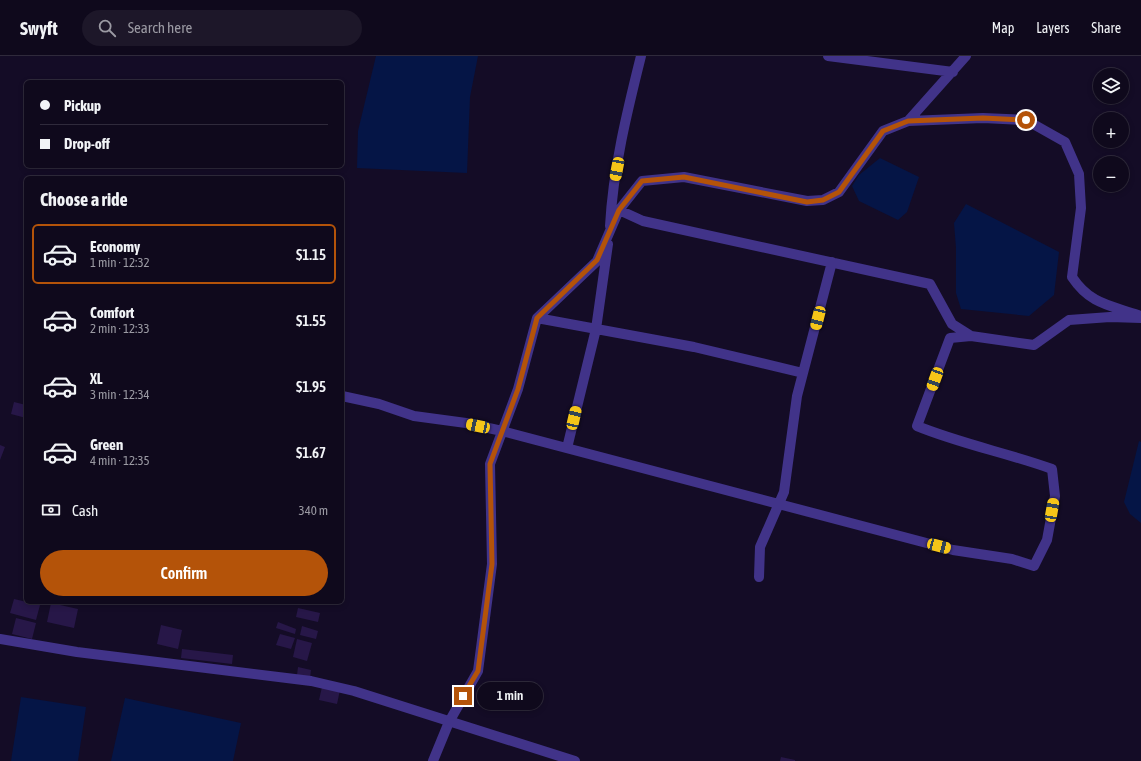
<!DOCTYPE html>
<meta charset="utf-8">
<style>
:root{--surface:#0f091c;--page:#1d1729;--text:#f1f3f6;--muted:#9b9aa3;--line:#2f2a3b;--accent:#b45309}
body{margin:0;font-family:"Asap Condensed",sans-serif;background:var(--page);color:var(--text);height:100vh;display:flex;flex-direction:column;font-size:15px;white-space:nowrap}
*{box-sizing:border-box;margin:0}
p{font-size:13px;color:var(--muted)}
.icon{flex:none;width:22px;height:22px;fill:none;stroke:currentColor;stroke-width:2;stroke-linecap:round;stroke-linejoin:round}
.map{position:relative;flex:1;overflow:hidden}
.side{position:absolute;left:24px;top:120px;width:320px;height:428px;display:flex;flex-direction:column;background:var(--surface);border-radius:6px;box-shadow:0 2px 6px #0003,0 0 0 1px var(--line)}
.side>*{flex:none}
.hud{position:absolute;left:24px;top:24px;width:320px;height:88px;border-radius:6px;box-shadow:0 2px 6px #0003,0 0 0 1px var(--line);display:grid;align-content:center;height:88px;padding:0 16px;background:var(--surface)}
.tools{position:absolute;left:1093px;top:12px;display:grid;gap:8px}
.tools a{display:grid;place-items:center;width:36px;height:36px;border-radius:50%;background:var(--surface);box-shadow:0 2px 6px #0003,0 0 0 1px var(--line);font-size:20px}
.end{position:absolute;width:18px;height:18px;margin:-9px;border:5px solid #b45309;background:#fff;box-shadow:0 0 0 2px #fff}
.from{border-radius:50%}
.bubble{position:absolute;height:28px;border-radius:14px;background:var(--surface);box-shadow:0 2px 6px #0003,0 0 0 1px var(--line);font-size:13px;font-weight:600;line-height:28px;text-align:center}
.car{position:absolute;width:12px;height:24px;margin:-12px -6px;border-radius:5px;box-shadow:0 0 3px 1px #0007;background:linear-gradient(#f5c518 24%,#345 0 40%,#f5c518 0 76%,#345 0 86%,#f5c518 0)}
.hud b{display:flex;align-items:center;gap:14px;height:38px;font-size:15px}
.hud b+b{border-top:1px solid var(--line)}
.hud i{width:10px;height:10px;background:var(--text)}
ul{padding:0;list-style:none}
li{display:flex;align-items:center;gap:12px;height:60px;margin:0 8px 6px;padding:0 8px;border:2px solid transparent;border-radius:6px}
li div{flex:1}
li b{display:block;font-size:15px}
li em{font-style:normal;font-weight:600}
li.on{border-color:var(--accent)}
li>.icon{width:36px;height:36px;stroke-width:1.5}
h2{padding:0 16px;font-size:18px;line-height:48px}
.pay{display:flex;align-items:center;gap:10px;height:44px;padding:0 16px;font-size:15px}
.pay p{margin-inline-start:auto}
.button{display:flex;gap:8px;margin-top:auto;padding:8px 16px}
.button a{flex:1;height:46px;border-radius:24px;background:var(--accent);color:#fff;font-size:16px;font-weight:600;line-height:46px;text-align:center}
header{display:flex;align-items:center;gap:24px;box-sizing:border-box;height:56px;padding:0 20px;background:var(--surface);border-bottom:1px solid var(--line)}
header strong{font-size:19px}
nav{display:flex;gap:22px;margin-inline-start:auto;font-size:14px}
.search{width:280px;height:36px;background:var(--page);display:flex;align-items:center;gap:10px;box-sizing:border-box;padding:0 14px;border-radius:22px;color:var(--muted);font-size:15px}
.map>svg:first-child{display:block}
.water{fill:#051546}
.building{fill:#271748}
.lines{fill:none;stroke-linecap:round;stroke-linejoin:round}
.street{stroke:#413389;stroke-width:10}
.route{stroke:#b45309;stroke-width:5}
</style>
<header>
<strong>Swyft</strong>
<div class="search"><svg class="icon" aria-label="search" viewBox="0 0 24 24"><circle cx="10" cy="10" r="6"/><path d="M15 15l6 6"/></svg>Search here</div>
<nav><a>Map</a><a>Layers</a><a>Share</a></nav>
</header>
<div class="map">
<svg width="1141" height="705" viewBox="0 0 1141 705">
<rect width="100%" height="100%" fill="#140c26"/>
<path class="water" d="M376,0H478L470,41L467,117L357,112L358,75Z
M880,102L919,121L907,156L898,164L859,145L852,130L859,119Z
M966,148L1059,196L1054,239L1029,260L961,253L956,237V192L954,167Z
M1139,385L1141,386V467L1130,458L1124,446Z
M21,641L86,651L78,705H11Z
M125,642L241,667L233,705H111Z"/>
<path class="building" d="M14,346L26,349V362L11,358Z
M0,389L5,391L0,404Z
M14,543L40,549L36,564L10,557Z
M51,547L78,553L74,572L47,566Z
M298,552L320,557L318,566L296,561Z
M16,562L36,567L32,583L12,578Z
M278,566L296,573L295,578L276,572Z
M161,569L182,574L178,593L157,588Z
M302,570L318,575L316,583L300,579Z
M280,578L295,582L291,593L276,589Z
M297,583L312,587L307,605L293,601Z
M182,593L233,599L232,608L181,602Z
M298,611L311,614L310,622L297,619Z
M322,631L340,634L337,648L319,644Z
M781,701L795,704V705H780Z"/>
<g class="lines">
<path class="street" d="M828,0L953,16
M908,65L983,62L1026,64L1065,86L1079,118L1081,152L1072,221C1090,248 1109,249 1138,259
M619,154L643,165L930,228L952,268L971,280L1034,289L1069,264L1110,261L1141,262
M610,170C613,113 627,56 641,0
M537,262L694,291L803,317
M342,340L379,348L414,360L466,367L502,375L953,494L1012,503L1034,510L1047,484L1055,440L1052,413C1008,397 961,388 917,370L950,282L971,280
M567,392L596,273L608,188
M759,521L760,491L784,436L797,340L832,206
M0,583L77,596L311,625L354,635L575,705
M433,705L449,666L478,615L492,508L490,408L518,333L537,262L597,205L619,154L642,125L684,121L807,145L823,144L839,136L883,75L908,65L966,0"/>
</g>
<g class="lines">
<path class="route" d="M463,640L478,615L492,508L490,408L518,333L537,262L597,204L619,154L642,125L684,121L807,146L823,144L839,136L883,75L908,65L983,62L1026,64"/>
</g>
</svg>
<div class="tools">
<a><svg class="icon" aria-label="layers" viewBox="0 0 24 24"><path d="M12 4l9 5-9 5-9-5zM3 14l9 5 9-5"/></svg></a>
<a>+</a>
<a>−</a>
</div>
<i class="end from" style="left:1026px;top:64px"></i>
<i class="end" style="left:463px;top:640px"></i>
<div class="bubble" style="left:477px;top:626px;width:66px">1 min</div>
<i class="car" style="left:617px;top:113px;rotate:191deg"></i>
<i class="car" style="left:818px;top:262px;rotate:194deg"></i>
<i class="car" style="left:935px;top:323px;rotate:200deg"></i>
<i class="car" style="left:574px;top:362px;rotate:13deg"></i>
<i class="car" style="left:478px;top:370px;rotate:282deg"></i>
<i class="car" style="left:1052px;top:454px;rotate:10deg"></i>
<i class="car" style="left:939px;top:490px;rotate:105deg"></i>
<div class="hud">
<b><i class="from"></i>Pickup</b>
<b><i></i>Drop-off</b>
</div>
<section class="side">
<h2>Choose a ride</h2>
<ul>
<li class="on"><svg class="icon" aria-label="car" viewBox="0 0 24 24"><path d="M5 17H2v-5l4-1 3-4h7l3 4 3 1v5h-3M9 17h6M6 11h13"/><circle cx="7" cy="17" r="2"/><circle cx="17" cy="17" r="2"/></svg><div><b>Economy</b><p>1 min · 12:32</p></div><em>$1.15</em></li>
<li><svg class="icon" aria-label="car" viewBox="0 0 24 24"><path d="M5 17H2v-5l4-1 3-4h7l3 4 3 1v5h-3M9 17h6M6 11h13"/><circle cx="7" cy="17" r="2"/><circle cx="17" cy="17" r="2"/></svg><div><b>Comfort</b><p>2 min · 12:33</p></div><em>$1.55</em></li>
<li><svg class="icon" aria-label="car" viewBox="0 0 24 24"><path d="M5 17H2v-5l4-1 3-4h7l3 4 3 1v5h-3M9 17h6M6 11h13"/><circle cx="7" cy="17" r="2"/><circle cx="17" cy="17" r="2"/></svg><div><b>XL</b><p>3 min · 12:34</p></div><em>$1.95</em></li>
<li><svg class="icon" aria-label="car" viewBox="0 0 24 24"><path d="M5 17H2v-5l4-1 3-4h7l3 4 3 1v5h-3M9 17h6M6 11h13"/><circle cx="7" cy="17" r="2"/><circle cx="17" cy="17" r="2"/></svg><div><b>Green</b><p>4 min · 12:35</p></div><em>$1.67</em></li>
</ul>
<div class="pay"><svg class="icon" aria-label="cash" viewBox="0 0 24 24"><path d="M3 7h18v10H3z"/><circle cx="12" cy="12" r="2"/></svg>Cash<p>340 m</p></div>
<div class="button"><a>Confirm</a></div>
</section>
</div>
